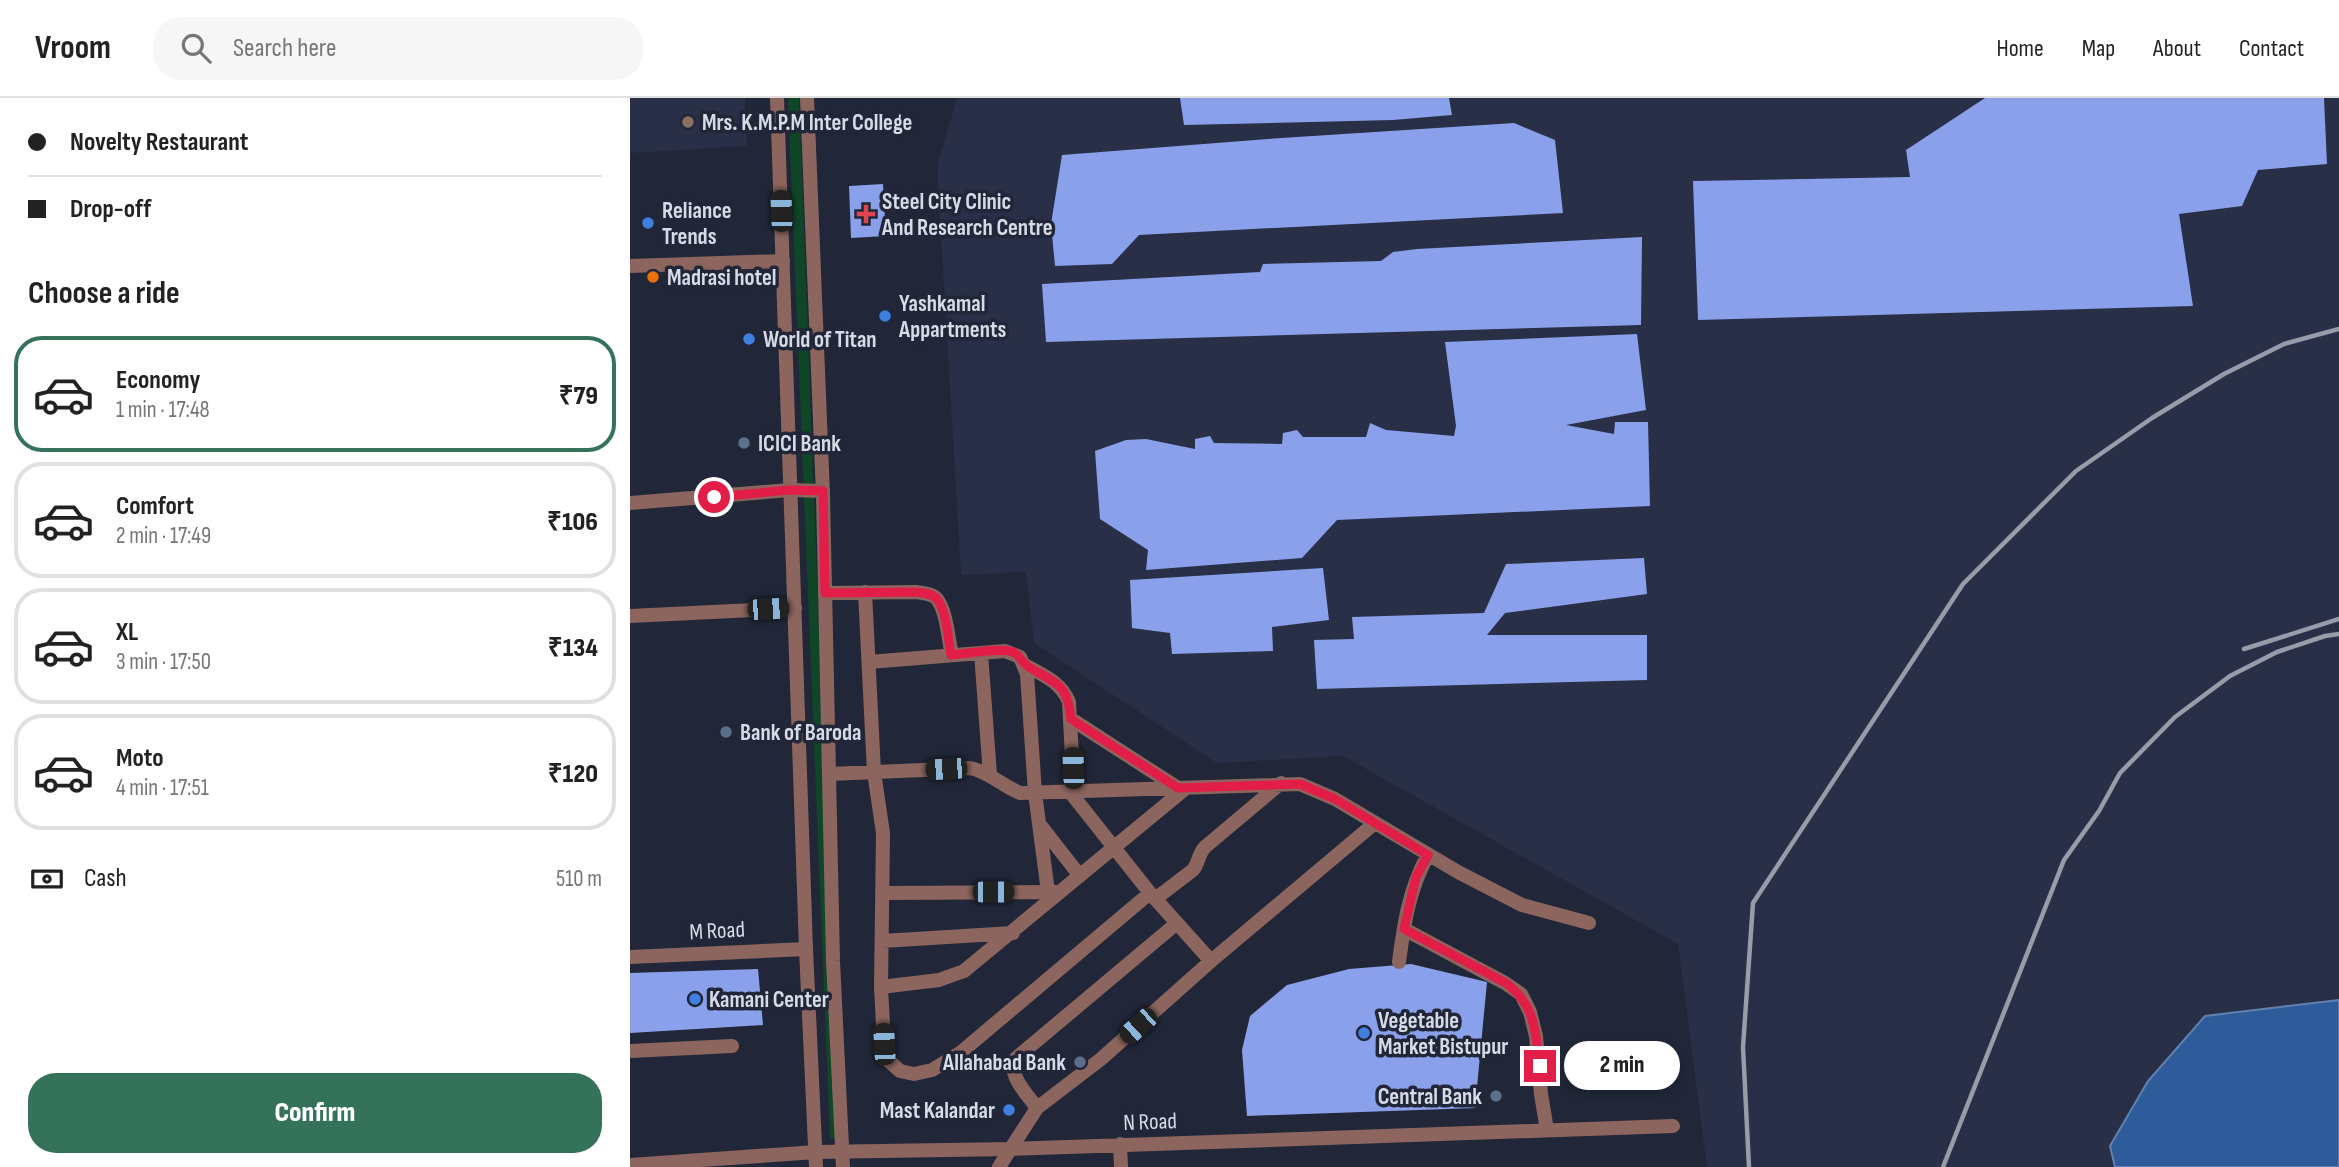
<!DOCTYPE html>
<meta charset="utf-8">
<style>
:root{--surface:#fff;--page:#f6f6f6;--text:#222;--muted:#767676;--line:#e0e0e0;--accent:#347259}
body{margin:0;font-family:"Sofia Sans Condensed",sans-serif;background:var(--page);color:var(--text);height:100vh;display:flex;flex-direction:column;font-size:26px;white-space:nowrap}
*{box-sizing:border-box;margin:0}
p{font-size:23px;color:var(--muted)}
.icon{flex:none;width:38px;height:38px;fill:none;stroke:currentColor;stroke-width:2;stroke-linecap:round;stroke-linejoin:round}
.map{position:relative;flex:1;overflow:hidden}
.details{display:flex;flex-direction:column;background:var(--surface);width:630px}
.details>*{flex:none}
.guide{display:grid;align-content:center;height:154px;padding:0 28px;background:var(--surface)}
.end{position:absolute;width:32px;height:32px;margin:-16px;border:9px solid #e11d48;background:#fff;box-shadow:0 0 0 4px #fff}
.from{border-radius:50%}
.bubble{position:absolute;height:49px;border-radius:24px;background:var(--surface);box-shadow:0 4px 10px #0003;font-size:23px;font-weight:800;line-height:49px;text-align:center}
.car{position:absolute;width:21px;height:42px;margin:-21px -10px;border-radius:9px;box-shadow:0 0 5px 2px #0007;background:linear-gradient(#222 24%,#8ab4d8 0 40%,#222 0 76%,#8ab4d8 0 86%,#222 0)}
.guide b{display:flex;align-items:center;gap:24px;height:66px;font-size:26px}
.guide b+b{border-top:2px solid var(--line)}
.guide i{width:18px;height:18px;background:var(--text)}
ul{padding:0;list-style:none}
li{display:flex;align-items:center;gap:21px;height:116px;margin:0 14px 10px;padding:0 14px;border:4px solid var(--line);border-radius:28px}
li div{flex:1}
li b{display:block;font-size:26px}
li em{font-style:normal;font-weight:800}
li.current{border-color:var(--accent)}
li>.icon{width:63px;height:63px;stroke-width:1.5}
h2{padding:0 28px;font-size:32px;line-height:84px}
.pay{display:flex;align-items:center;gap:18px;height:77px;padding:0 28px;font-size:26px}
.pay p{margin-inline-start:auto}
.button{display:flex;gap:14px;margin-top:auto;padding:14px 28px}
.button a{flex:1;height:80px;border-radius:28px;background:var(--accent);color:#fff;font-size:28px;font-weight:800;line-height:80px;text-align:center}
header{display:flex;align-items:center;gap:42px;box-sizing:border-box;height:98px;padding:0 35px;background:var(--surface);border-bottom:2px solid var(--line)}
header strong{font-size:33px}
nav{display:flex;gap:38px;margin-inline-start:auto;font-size:24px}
.search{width:490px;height:63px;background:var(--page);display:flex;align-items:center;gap:18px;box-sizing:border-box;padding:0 24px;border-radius:28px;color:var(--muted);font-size:26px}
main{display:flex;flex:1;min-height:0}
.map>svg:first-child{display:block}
.built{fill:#282f47}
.green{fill:#0e4627}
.water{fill:#2e5b99;stroke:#6181b0;stroke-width:2}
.building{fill:#8aa0eb}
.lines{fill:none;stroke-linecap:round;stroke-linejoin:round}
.minor{stroke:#8c665e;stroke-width:14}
.tertiary{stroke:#8c665e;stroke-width:14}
.rail{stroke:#979ca9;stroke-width:4.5}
.route{stroke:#e11d48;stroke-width:9}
.education-dot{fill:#8d6e63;stroke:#212738;stroke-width:2.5}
.health-dot{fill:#e0444e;stroke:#212738;stroke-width:2.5}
.shop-dot{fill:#3f7fe0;stroke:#212738;stroke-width:2.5}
.food-dot{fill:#e8710a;stroke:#212738;stroke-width:2.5}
.service-dot{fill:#5c6f8a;stroke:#212738;stroke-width:2.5}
.labels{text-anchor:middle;stroke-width:7;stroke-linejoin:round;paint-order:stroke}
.poi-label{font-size:23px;font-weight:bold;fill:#d7dbe7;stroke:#212738;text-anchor:start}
.street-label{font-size:23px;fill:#d7dbe7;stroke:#212738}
</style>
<header>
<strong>Vroom</strong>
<div class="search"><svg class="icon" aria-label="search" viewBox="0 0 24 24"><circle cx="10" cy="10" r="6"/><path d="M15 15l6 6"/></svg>Search here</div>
<nav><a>Home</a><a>Map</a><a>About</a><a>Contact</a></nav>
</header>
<main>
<section class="details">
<div class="guide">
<b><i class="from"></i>Novelty Restaurant</b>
<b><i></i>Drop-off</b>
</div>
<h2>Choose a ride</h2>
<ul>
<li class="current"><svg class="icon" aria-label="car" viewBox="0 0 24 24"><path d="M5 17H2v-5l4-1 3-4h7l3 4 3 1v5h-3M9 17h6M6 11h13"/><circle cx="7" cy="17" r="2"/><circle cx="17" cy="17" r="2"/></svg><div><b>Economy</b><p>1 min · 17:48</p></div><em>₹79</em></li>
<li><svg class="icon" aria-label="car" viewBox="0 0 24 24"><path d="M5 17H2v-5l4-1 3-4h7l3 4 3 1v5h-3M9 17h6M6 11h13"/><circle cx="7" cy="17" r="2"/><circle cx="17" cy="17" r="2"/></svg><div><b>Comfort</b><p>2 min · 17:49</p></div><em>₹106</em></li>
<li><svg class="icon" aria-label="car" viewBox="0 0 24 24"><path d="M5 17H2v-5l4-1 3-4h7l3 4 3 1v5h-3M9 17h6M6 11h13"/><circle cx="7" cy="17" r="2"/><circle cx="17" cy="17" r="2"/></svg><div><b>XL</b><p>3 min · 17:50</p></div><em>₹134</em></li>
<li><svg class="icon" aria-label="car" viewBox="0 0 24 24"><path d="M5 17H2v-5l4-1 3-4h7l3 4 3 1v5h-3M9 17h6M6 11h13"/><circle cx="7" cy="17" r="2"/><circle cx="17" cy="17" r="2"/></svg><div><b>Moto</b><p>4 min · 17:51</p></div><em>₹120</em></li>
</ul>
<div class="pay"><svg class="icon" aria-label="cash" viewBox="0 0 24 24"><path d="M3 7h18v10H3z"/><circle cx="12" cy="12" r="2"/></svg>Cash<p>510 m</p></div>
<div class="button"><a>Confirm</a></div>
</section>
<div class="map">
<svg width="1709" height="1069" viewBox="0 0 1709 1069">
<rect width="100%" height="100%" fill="#212738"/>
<path class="built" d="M0,0H115L117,48L0,55Z
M327,0H1709V1069H1077L1048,846L713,658L587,665L404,545L396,474L331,477L307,68Z"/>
<path class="green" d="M158,0H169L208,1041L200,1040Z"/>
<path class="water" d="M1709,902V1069H1485L1480,1048L1518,983L1575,918Z"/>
<path class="building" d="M550,0H819L822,17L763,22L554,27Z
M1355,0H1694L1697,66L1628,72L1612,108L1549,116L1563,208L1068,222L1063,83L1280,79L1276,52Z
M884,25L925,42L933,115L509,137L482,166L425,168L421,126L432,57L638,41Z
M253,86L256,138L221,140L219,88Z
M1012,139L1011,227L416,244L412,186L630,174L633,166L751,163L763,154L787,151Z
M1007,236L1016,312L936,327L984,336L985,324H1018L1020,408L707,422L672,460L516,472L518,452L470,421L465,353L496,342L516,341L565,351V341L580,338L584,345L652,346L653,335L667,332L673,339H736L740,325L756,332L824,338L826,328L815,244Z
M1014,460L1017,496L875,515L857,537H1017V582L687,591L684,542L724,541L722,519L854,515L876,466Z
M693,470L699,522L642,529L643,553L542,556L540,535L502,530L500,482Z
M781,866L857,884L845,1010L617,1018L612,952L620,918L657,887L719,871Z
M128,871L133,927L0,935V875Z"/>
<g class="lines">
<path class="minor" d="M0,168L153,163
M0,405L160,392L193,393
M235,494L244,674L253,735L251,889L254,946L259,963L270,973L284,976L302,972L330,955L520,795
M195,495L286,494C293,495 302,495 307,501C317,514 318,541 322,557
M0,518L165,510
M351,555L360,677
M239,564L375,553L390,559L397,576L405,695L418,794
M395,567C413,577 431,584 439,604L444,694
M441,621L548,690
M199,676L340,670C359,674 371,687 390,695L670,686L705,701L828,774L892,807L959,825
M440,694L520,795L581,863
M411,728L450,778
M253,795L427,794
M525,801L563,772C569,765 568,756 575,749L651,685
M774,831L875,885L891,896L900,914L906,938L911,996L917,1032
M252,843L383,835
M0,859L176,851
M769,864C774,826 779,791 798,757
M251,889L309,882L334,873L556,690
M0,953L102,948
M407,1010C397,996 378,978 385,961L547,825
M490,1046L491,1069
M0,1067L186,1054L381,1051L1043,1028
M369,1069L407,1010L471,961L581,863L745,725"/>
<path class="tertiary" d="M147,0L176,851L186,1069
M177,0L193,397L203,863L213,1069"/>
<path class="rail" d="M1614,551L1709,521
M1119,1069L1113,949L1123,805L1333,486L1446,373L1522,320L1594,276L1654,246L1709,231
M1313,1069L1434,762L1469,713L1490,675L1545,619L1600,578L1647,554L1695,538L1709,536"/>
</g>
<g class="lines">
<path class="route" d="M84,399L160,392L193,393L195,495L286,494C293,495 302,495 307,501C317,514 318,541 321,557C337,556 368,549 383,554C390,557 392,565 399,569C427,587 437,584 441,621L548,690L670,686L705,701L798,757L786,779L774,831L876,885C906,908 905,933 910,968"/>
</g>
<circle class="education-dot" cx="58" cy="24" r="7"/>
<path class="health-dot" d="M232.5 105.5h7v7h7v7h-7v7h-7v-7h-7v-7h7z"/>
<g class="shop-dot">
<circle cx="18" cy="125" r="7"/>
<circle cx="255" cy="218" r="7"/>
<circle cx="119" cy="241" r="7"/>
<circle cx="65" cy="901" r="7"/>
<circle cx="734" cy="935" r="7"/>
<circle cx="379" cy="1012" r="7"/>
</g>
<circle class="food-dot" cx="23" cy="179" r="7"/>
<g class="service-dot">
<circle cx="114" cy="345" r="7"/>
<circle cx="96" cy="634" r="7"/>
<circle cx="450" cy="964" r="7"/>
<circle cx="866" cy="998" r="7"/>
</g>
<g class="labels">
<g class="poi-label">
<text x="72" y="32">Mrs. K.M.P.M Inter College</text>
<text x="252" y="111">Steel City Clinic<tspan x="252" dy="26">And Research Centre</tspan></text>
<text x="32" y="120">Reliance<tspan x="32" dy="26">Trends</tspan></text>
<text x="37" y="187">Madrasi hotel</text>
<text x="269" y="213">Yashkamal<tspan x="269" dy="26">Appartments</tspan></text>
<text x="133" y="249">World of Titan</text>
<text x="128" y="353">ICICI Bank</text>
<text x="110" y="642">Bank of Baroda</text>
<text x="79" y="909">Kamani Center</text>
<text x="748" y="930">Vegetable<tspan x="748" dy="26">Market Bistupur</tspan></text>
<text x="436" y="972" text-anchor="end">Allahabad Bank</text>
<text x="852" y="1006" text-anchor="end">Central Bank</text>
<text x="365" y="1020" text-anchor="end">Mast Kalandar</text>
</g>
<g class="street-label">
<text transform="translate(87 832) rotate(-3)" y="8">M Road</text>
<text transform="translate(520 1023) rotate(-2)" y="8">N Road</text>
</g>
</g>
</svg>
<i class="end from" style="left:84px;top:399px"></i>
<i class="end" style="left:910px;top:968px"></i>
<div class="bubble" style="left:934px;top:943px;width:116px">2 min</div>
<i class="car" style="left:151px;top:113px;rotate:358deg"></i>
<i class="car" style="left:138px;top:511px;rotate:87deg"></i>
<i class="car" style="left:443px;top:670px;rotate:358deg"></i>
<i class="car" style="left:316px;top:671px;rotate:267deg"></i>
<i class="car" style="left:363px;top:794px;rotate:90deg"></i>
<i class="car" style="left:508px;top:928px;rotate:228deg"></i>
<i class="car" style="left:254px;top:946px;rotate:357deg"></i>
</div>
</main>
